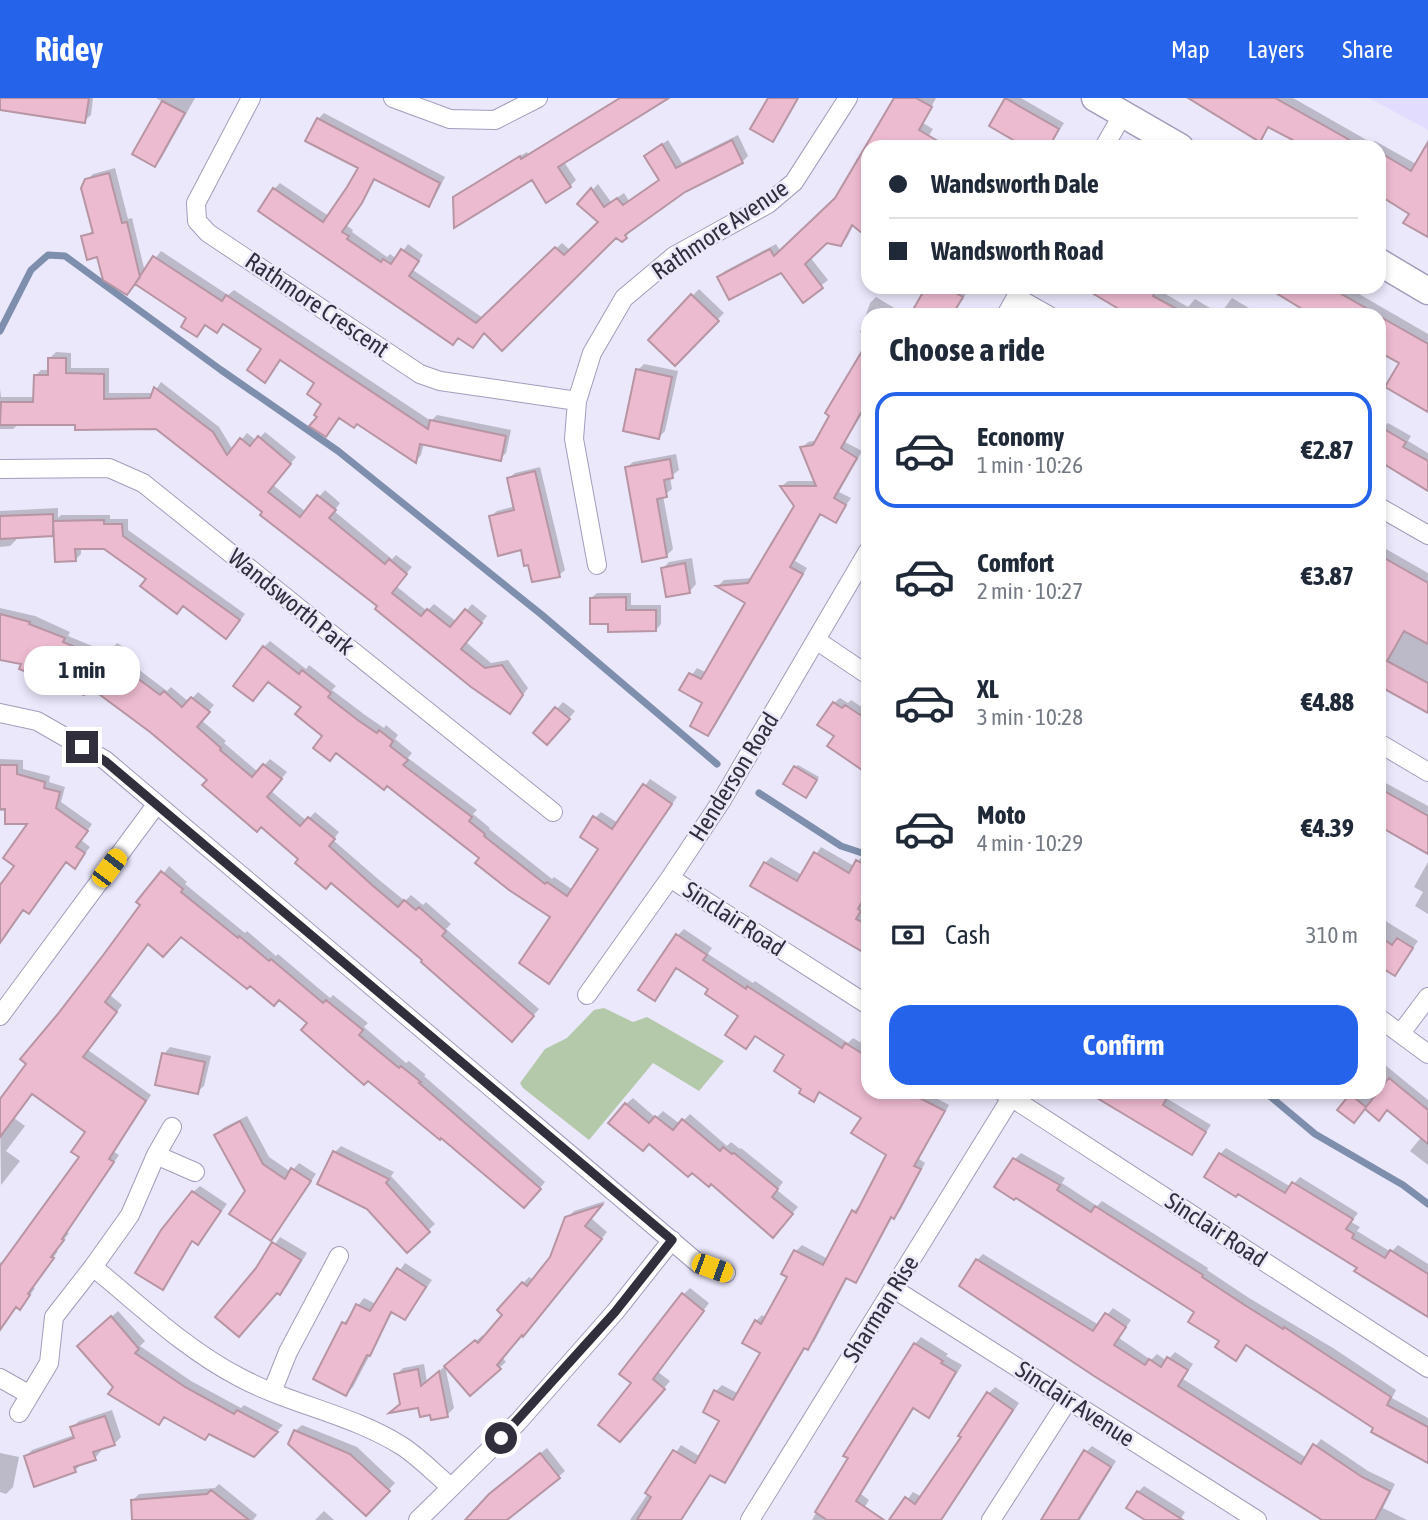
<!DOCTYPE html>
<meta charset="utf-8">
<style>
:root{--surface:#fff;--page:#f6f6f7;--text:#1f2937;--muted:#747a83;--line:#e0e1e3;--accent:#2563eb}
body{margin:0;font-family:"Asap Condensed",sans-serif;background:var(--page);color:var(--text);height:100vh;display:flex;flex-direction:column;font-size:26px;white-space:nowrap}
*{box-sizing:border-box;margin:0}
p{font-size:23px;color:var(--muted)}
.icon{flex:none;width:38px;height:38px;fill:none;stroke:currentColor;stroke-width:2;stroke-linecap:round;stroke-linejoin:round}
.map{position:relative;flex:1;overflow:hidden}
.details{position:absolute;left:861px;top:210px;width:525px;height:791px;display:flex;flex-direction:column;background:var(--surface);border-radius:21px;box-shadow:0 4px 10px #0003}
.details>*{flex:none}
.banner{position:absolute;left:861px;top:42px;width:525px;height:154px;border-radius:21px;box-shadow:0 4px 10px #0003;display:grid;align-content:center;height:154px;padding:0 28px;background:var(--surface)}
.end{position:absolute;width:32px;height:32px;margin:-16px;border:9px solid #312f3c;background:#fff;box-shadow:0 0 0 4px #fff}
.from{border-radius:50%}
.bubble{position:absolute;height:49px;border-radius:21px;background:var(--surface);box-shadow:0 4px 10px #0003;font-size:23px;font-weight:700;line-height:49px;text-align:center}
.car{position:absolute;width:21px;height:42px;margin:-21px -10px;border-radius:9px;box-shadow:0 0 5px 2px #0007;background:linear-gradient(#f5c518 24%,#345 0 40%,#f5c518 0 76%,#345 0 86%,#f5c518 0)}
.banner b{display:flex;align-items:center;gap:24px;height:66px;font-size:26px}
.banner b+b{border-top:2px solid var(--line)}
.banner i{width:18px;height:18px;background:var(--text)}
ul{padding:0;list-style:none}
li{display:flex;align-items:center;gap:21px;height:116px;margin:0 14px 10px;padding:0 14px;border:4px solid transparent;border-radius:21px}
li div{flex:1}
li b{display:block;font-size:26px}
li em{font-style:normal;font-weight:700}
li.on{border-color:var(--accent)}
li>.icon{width:63px;height:63px;stroke-width:1.5}
h2{padding:0 28px;font-size:32px;line-height:84px}
.pay{display:flex;align-items:center;gap:18px;height:77px;padding:0 28px;font-size:26px}
.pay p{margin-inline-start:auto}
.cta{display:flex;gap:14px;margin-top:auto;padding:14px 28px}
.cta a{flex:1;height:80px;border-radius:21px;background:var(--accent);color:#fff;font-size:28px;font-weight:700;line-height:80px;text-align:center}
header{display:flex;align-items:center;gap:42px;box-sizing:border-box;height:98px;padding:0 35px;background:var(--accent);color:#fff}
header strong{font-size:33px}
nav{display:flex;gap:38px;margin-inline-start:auto;font-size:24px}
.map>svg:first-child{display:block}
.built{fill:#e2ddfe}
.green{fill:#b4c9aa}
.shadow{fill:#0003}
.lines{fill:none;stroke-linecap:round;stroke-linejoin:round}
.stream{stroke:#7e8ead;stroke-width:7}
.building{fill:#edbbd0;stroke:#b795a3;stroke-width:2}
.street-casing{stroke:#a19dbc;stroke-width:20}
.secondary-casing{stroke:#a19dbc;stroke-width:29}
.street{stroke:#fff;stroke-width:18}
.secondary{stroke:#fff;stroke-width:26}
.route{stroke:#312f3c;stroke-width:9}
.labels{text-anchor:middle;stroke-width:5;stroke-linejoin:round;paint-order:stroke}
.street-label{font-size:24px;fill:#312f3c;stroke:#ebe8fc}
</style>
<header>
<strong>Ridey</strong>
<nav><a>Map</a><a>Layers</a><a>Share</a></nav>
</header>
<div class="map">
<svg width="1428" height="1422" viewBox="0 0 1428 1422">
<rect width="100%" height="100%" fill="#ebe8fc"/>
<path class="built" d="M1369,0H1428V32Z"/>
<path class="green" d="M604,910L633,924L647,919L724,963L699,993L653,965L589,1042L523,990L520,985L545,951L567,940L594,912Z"/>
<path class="shadow" d="M0,0H93L91,17L84,23L0,12Z
M156,0H195L161,61L155,67L163,4Z
M619,0H670L564,64L576,82L570,88L532,80L455,100L462,94L527,54L528,56Z
M770,0H799L779,35L773,41Z
M896,0H936L923,25L933,31L922,49H868V138L854,126L847,140L841,146L826,143L810,159L828,182L803,202L781,173L719,179L725,173L776,146L781,154L837,100Z
M1007,0H1021L1064,25L1049,49H1029Z
M1192,0H1293L1372,45L1375,43L1418,67L1428,70V138L1410,117L1379,98V49H1305L1270,28L1260,41Z
M324,15L445,79L434,101L428,107L376,80L346,127L353,132L352,134L387,159L390,156L397,161L408,146L423,157L413,172L483,220L562,145L571,153L600,124L579,106L598,86L611,104L624,95L629,103L660,81L646,58L668,42L682,65L738,37L748,58L742,64L684,92L630,131L632,132L622,142L616,138L485,233L479,242L274,91L280,85L330,119L361,69L318,21Z
M115,70L128,121L132,120L145,174L161,153L228,197L234,192L431,323L437,317L511,332L506,355L500,361L424,345L421,357L416,363L357,324L340,318H319L324,306L316,284L281,261L265,283L263,250L224,224L217,232L207,226L197,237L189,220L99,157L83,139L94,132L87,82L93,76Z
M928,189H970L953,217H912Z
M1086,189H1159L1157,191L1188,209L1195,201L1220,216L1232,200L1254,213L1253,215L1256,217H1134Z
M1269,189H1347L1428,236V309L1401,264L1379,252V217H1316Z
M699,191L724,215L675,265L650,242Z
M876,199L906,217H868V243L860,234L870,205Z
M868,247V315L864,312L845,344L862,353L839,394L851,400L835,423L822,415L795,463L807,470L714,630L707,636L705,604L682,591L697,570L707,575L748,504L719,487L724,482L753,480L796,408L782,388L788,383H816L802,350L808,344L817,342Z
M56,254L71,255V270H109V295H154L161,284L219,329L233,352L247,335L257,343L265,334L296,359L273,387L306,414L325,392L340,405L334,413L392,461L396,457L412,469L396,488L427,513L434,506L457,524L472,506L487,518L466,544L491,565L508,562L528,590L515,608L380,508L157,329L20,325L13,331H0V290L1,299H35V278L41,272H50V260Z
M644,266L678,273L665,333L659,339L638,272Z
M1379,325L1384,329L1388,325L1411,338L1408,343L1428,355V392L1379,361Z
M676,356L679,372L670,379L672,391L663,398L673,451L666,458L626,370L633,364Z
M540,369L565,472L559,477L522,450L491,418L497,413L515,408L509,380L515,375Z
M58,410V420L61,417H110V421H128V432L245,516L232,533L105,449H81V456L75,462L55,434L53,437L16,439V442L10,448L0,449V413Z
M1379,447L1428,475V613L1379,586Z
M692,460L696,486L690,493L663,470L669,464Z
M597,495H631V507H661V526L656,532L610,525L591,500Z
M0,510L35,518L70,534L68,538L109,555L117,545L135,556L130,565L167,593L171,589L189,604L198,594L214,607L201,622L226,643L224,645L258,674L270,661L287,674L271,693L307,723L315,714L339,734L333,742L378,781L405,803L411,797L423,807L426,804L451,826L446,831L539,911L518,935L301,761L151,632L90,587L84,595L24,564L0,560Z
M270,543L306,571L309,567L336,588L332,592L365,617L384,630L386,627L398,637L395,641L412,655L408,660L477,712L473,716L490,730L489,731L552,781L554,779L573,792L600,751L595,720L601,714L618,725L650,681L677,699L554,878L553,819L482,759L388,686L337,654L330,661L325,637L303,609L264,549Z
M840,600L848,605L851,602L868,613V674L836,638L834,605Z
M563,604L575,613L554,639L536,635Z
M0,661L23,662V671L50,678L49,684L65,689L61,704L92,726L81,742L90,749L80,762L67,763L35,808L24,811L4,837L0,834V790L16,768L30,724L7,713H0Z
M798,667L819,679L809,695L795,669Z
M1382,683L1428,708V754L1379,726V686Z
M821,749L854,768L863,757L868,760V795L863,804L868,807V856L765,765L771,759L802,777Z
M1428,764V816L1415,808L1423,794L1414,789Z
M169,768L187,784L185,786L245,835L247,833L276,858L278,856L330,900L333,897L368,925L364,929L406,965L409,963L426,977L424,978L545,1084L530,1102L279,901L182,837L148,844L110,897L122,907L88,952L151,997L114,1054L119,1057L66,1134L69,1135L56,1152L58,1153L33,1189L35,1190L26,1203L20,1210L17,1208L0,1227V1164L4,1166L81,1059L87,1034L33,994L14,1020L25,1028L6,1053L20,1063L1,1087L0,1005L59,919Z
M1379,819L1418,843L1394,876L1379,866Z
M684,831L712,850L708,856L753,885L755,883L848,945L853,940L868,949V994H925L949,1007L919,1061L925,1065L900,1113L893,1118L861,1177L855,1183L848,1179L814,1244L806,1249L731,1377L725,1383L711,1375L681,1422H630L681,1347L701,1359L721,1322L716,1293L722,1287L739,1296L762,1254L756,1223L762,1217L767,1220L789,1179L796,1153L802,1147L828,1161L853,1114L859,1108L861,1109L888,1057L863,1019L821,993L813,1001L804,991L786,957L756,937L746,948L741,917L710,891L677,869L654,901L678,837Z
M170,949L211,958L204,988L197,994L164,956Z
M1379,962L1428,1002V1025L1388,1010L1340,1011L1354,994H1379Z
M1089,994H1156L1211,1027L1192,1054Z
M633,1000L656,1020L663,1013L680,1026L690,1016L727,1048L731,1044L740,1051L741,1050L783,1084L777,1092L798,1109L773,1137L626,1006Z
M247,1018L269,1059L291,1074L299,1065L316,1076L271,1141L217,1037L223,1030Z
M1428,1031V1067L1410,1053Z
M341,1048L394,1074L391,1078L435,1126L407,1152L335,1054Z
M1226,1050L1291,1089L1300,1079L1358,1115L1351,1124L1360,1129L1357,1133L1391,1154L1398,1147L1428,1166V1217L1359,1169L1220,1056Z
M1021,1055L1065,1080L1062,1085L1097,1108L1102,1103L1208,1170L1207,1172L1249,1200L1333,1250L1396,1292L1392,1300L1428,1320V1363L1247,1246L1236,1261L1196,1214L1015,1061Z
M200,1088L227,1106L204,1138L197,1145L193,1142L169,1183L163,1190L193,1094Z
M605,1103L591,1120L607,1134L530,1230L502,1259L506,1264L499,1270L453,1262L483,1237L485,1240L505,1217L523,1185L529,1179L534,1182L551,1160L567,1120L574,1113Z
M280,1139L307,1155L287,1188L280,1195L258,1171Z
M983,1156L1099,1227L1113,1210L1131,1222L1119,1240L1151,1262L1157,1256L1167,1263L1175,1254L1193,1266L1183,1281L1307,1360L1321,1341L1368,1373L1395,1386L1383,1410L1407,1422H1324L977,1162Z
M405,1165L432,1182L405,1220L393,1213L353,1289L346,1296L344,1225L364,1200L376,1206Z
M690,1190L709,1205L658,1274L670,1283L627,1335L634,1285L683,1197Z
M118,1213L145,1243L140,1248L191,1283L241,1310L244,1307L283,1327L254,1357L210,1335L166,1318L159,1325L115,1289L86,1242Z
M921,1239L948,1256L946,1258L962,1267L935,1311L929,1318L915,1309L861,1396L869,1402L857,1422H812L915,1246Z
M424,1266L427,1284L445,1268L454,1310L447,1317L431,1315L419,1307L396,1277L403,1270Z
M995,1289L1019,1305L942,1422H892L913,1394L922,1399L963,1339L989,1295Z
M112,1312L121,1339L114,1346L100,1350L101,1353L95,1360L81,1366L75,1373L26,1358L32,1352L74,1337L72,1329L79,1323Z
M302,1327L357,1349L395,1385L366,1416L295,1333Z
M1092,1348L1116,1363L1080,1422H1044L1086,1354Z
M547,1350L565,1373L558,1379L505,1422H467L498,1389Z
M0,1355L19,1359L13,1389L6,1396L0,1394Z
M219,1386L257,1417L253,1422H134L133,1402L139,1396L215,1390Z
M1144,1388L1185,1414L1180,1422H1148L1138,1394Z
M324,1413L334,1422H315Z"/>
<g class="lines">
<path class="stream" d="M0,233L31,172L48,157L65,158L221,272L338,353L542,517L717,666
M759,695L841,748L868,757
M1265,994L1315,1036L1403,1087L1428,1106"/>
</g>
<path class="building" d="M0,0H89L85,25L0,12Z
M620,0H669L558,69L571,89L546,105L532,82L454,130L453,99L520,58L521,61Z
M768,0H798L773,44L750,31Z
M894,0H916L932,9L919,32L948,49H868V140L852,127L841,148L827,145L805,166L823,190L803,205L781,175L729,202L717,179L770,151L774,158L835,100Z
M1005,0L1059,31L1049,49H1025L989,28Z
M1188,0H1275L1362,49H1306L1268,29L1260,44Z
M162,3L185,15L155,69L132,56Z
M317,20L440,85L429,109L374,81L362,105L342,134L349,138L347,141L381,164L383,161L391,166L401,151L419,163L409,178L476,225L555,149L564,157L598,124L577,106L591,90L604,109L617,100L623,107L659,82L644,58L662,46L676,70L732,42L743,65L685,94L625,137L627,140L622,144L616,140L502,253L484,235L473,250L458,240L453,247L258,113L273,90L323,124L347,89L358,70L305,43Z
M1428,44V139L1403,125L1409,116L1379,97V54L1411,73Z
M109,75L122,125L127,124L140,179L127,197L103,182L97,159L87,162L81,138L93,135L81,90L85,81Z
M153,158L222,203L226,197L428,331L430,322L506,338L501,363L420,346L416,365L357,326L354,330L339,320L326,339L309,328L317,319L314,317L321,306L307,296L314,285L280,262L265,285L247,272L261,251L223,226L217,235L205,227L197,239L181,229L186,220L135,186Z
M926,189H945L963,199L952,217H910Z
M1082,189H1158L1153,198L1188,217H1129Z
M1266,189H1329L1378,217H1312Z
M691,196L719,223L675,268L648,242Z
M1379,218L1428,246V314L1385,289L1399,265L1379,254Z
M868,243V317L862,313L841,350L857,360L834,400L846,407L836,425L820,416L790,469L803,476L708,638L690,628L702,605L679,592L689,575L701,581L745,505L716,488L748,485L794,408L780,388H816L800,349L813,347L829,318L825,315Z
M48,260H66V275L104,276V301L150,300L154,289L213,334L227,357L240,340L250,348L258,338L291,366L268,394L300,419L317,397L336,412L329,420L385,466L389,461L407,476L392,495L421,518L427,511L450,529L465,511L482,525L461,551L485,570L502,567L523,597L510,616L471,589L375,511L377,508L260,417L262,414L156,331L75,332V327H0L1,304H33L34,277H48Z
M636,271L672,279L659,341L623,333Z
M1379,328L1406,344L1403,349L1428,363V393L1379,363Z
M670,361L673,380L664,382L667,399L657,401L667,459L642,464L625,369Z
M535,373L560,479L532,484L528,467L524,468L521,452L498,458L489,418L514,412L507,380Z
M53,416V438L0,441V418Z
M104,422V426H122L123,438L240,522L226,541L183,508L177,516L140,488L146,481L104,451H75L76,463L55,464L53,423Z
M1379,457L1428,485V546L1404,533L1387,563L1428,585V615L1379,588Z
M685,465L690,495L666,499L661,470Z
M626,499V512H656V533L608,534V526H590V500Z
M0,516L30,524L29,526L65,540L63,544L103,561L110,550L131,562L125,571L160,597L164,593L182,609L191,599L210,614L197,629L221,650L220,652L252,679L263,666L282,681L267,699L300,728L308,719L335,741L329,748L372,787L398,809L404,802L416,812L419,809L446,833L442,838L534,918L512,944L421,864L422,862L331,785L326,791L295,765L298,761L261,729L257,734L202,687L207,682L150,634L88,588L84,597L19,571L21,566L0,562Z
M263,548L299,576L302,572L331,595L328,599L359,623L377,635L379,632L393,643L390,648L408,662L403,667L472,719L469,723L485,736L484,738L545,786L547,784L567,798L598,751L580,739L593,718L612,731L643,686L672,706L549,886L519,865L550,819L509,792L475,765L479,760L387,688L384,692L336,655L330,663L313,650L322,638L295,616L301,609L268,584L253,603L233,588Z
M833,604L842,610L845,607L868,622V676L827,648L834,638L817,627Z
M555,609L570,621L547,647L533,635Z
M0,667H17V676L45,684L44,690L60,694L56,710L88,733L76,749L85,755L75,771L66,764L29,816L23,812L0,845V787L14,768L3,760L27,726H5V711H0Z
M794,668L817,682L806,700L783,686Z
M1379,690L1428,718V756L1379,728Z
M814,754L849,775L856,762L868,769V793L858,811L861,813L856,821L868,827V857L750,788L764,764L797,783Z
M161,773L183,791L181,794L238,840L239,838L269,863L271,861L323,905L326,902L363,932L359,937L399,970L401,968L421,984L419,985L541,1091L524,1110L441,1040L440,1042L368,983L364,987L301,932L307,925L279,902L274,908L250,888L247,891L181,839L163,859L148,846L105,904L117,914L83,959L146,1003L109,1061L114,1064L62,1141L64,1142L51,1159L54,1160L28,1196L30,1197L20,1212L16,1209L0,1232V1168L79,1059L71,1054L85,1034L32,996L0,1039V1001L26,966L20,961L57,917L104,856L140,807L136,804Z
M676,836L707,857L703,862L746,891L747,888L842,950L845,945L868,959V994H908L945,1013L914,1068L921,1071L894,1121L891,1119L856,1185L846,1180L808,1252L804,1250L725,1385L710,1377L681,1422H637L651,1399L645,1395L673,1352L695,1365L719,1323L703,1314L714,1292L733,1302L760,1255L742,1245L755,1222L761,1226L787,1179L781,1176L794,1152L823,1167L852,1112L856,1115L886,1057L851,1035L861,1020L819,994L814,1004L799,995L801,991L774,973L784,957L755,938L746,951L725,937L738,918L705,896L708,891L676,870L655,903L638,892Z
M1379,838L1392,847L1397,840L1413,850L1395,878L1379,868Z
M162,955L205,964L198,996L155,987Z
M1389,980L1428,1012V1046L1387,1012L1379,1023L1365,1011L1354,1025L1337,1012L1350,996L1366,1009Z
M1087,994H1170L1163,1007L1206,1034L1192,1057Z
M625,1005L649,1025L655,1018L673,1032L682,1021L720,1053L723,1049L732,1056L734,1055L778,1091L772,1099L793,1116L773,1140L711,1086L709,1089L692,1075L688,1079L649,1046L643,1053L608,1025Z
M240,1023L263,1066L285,1081L291,1070L311,1083L271,1143L229,1116L245,1093L214,1037Z
M333,1053L389,1081L386,1085L430,1134L407,1155L367,1111L317,1086Z
M1219,1055L1285,1095L1292,1084L1353,1121L1346,1131L1354,1136L1352,1140L1385,1160L1390,1152L1428,1176V1219L1354,1173L1357,1170L1238,1096L1236,1099L1204,1079Z
M1013,1060L1060,1087L1057,1092L1091,1114L1095,1108L1203,1177L1202,1179L1243,1206L1283,1231L1284,1229L1391,1299L1387,1307L1428,1329V1365L1371,1334L1373,1330L1246,1247L1236,1263L1215,1249L1219,1243L1188,1224L1194,1214L1016,1100L1014,1102L994,1089Z
M192,1093L221,1113L198,1147L192,1143L163,1192L135,1175L161,1132Z
M602,1107L585,1128L602,1141L523,1239L522,1237L497,1267L501,1271L470,1298L444,1268L475,1242L478,1245L502,1217L497,1212L522,1184L527,1188L550,1159L565,1119Z
M272,1144L301,1162L280,1197L277,1195L239,1239L215,1219L256,1170Z
M976,1161L1093,1233L1105,1215L1107,1216L1126,1229L1114,1247L1145,1267L1149,1261L1161,1269L1167,1259L1188,1272L1178,1288L1301,1366L1313,1346L1362,1379L1390,1393L1375,1422H1322L1094,1278L959,1188Z
M397,1170L426,1189L405,1222L391,1214L370,1258L367,1257L346,1298L313,1281L342,1224L346,1226L356,1206L370,1213Z
M682,1195L704,1213L653,1281L665,1291L620,1344L598,1327L631,1285L619,1276Z
M111,1218L139,1251L135,1255L185,1289L234,1316L237,1312L278,1334L254,1359L209,1336L205,1342L164,1319L159,1327L108,1296L113,1289L77,1248Z
M914,1245L943,1263L941,1265L956,1274L929,1320L913,1310L856,1403L884,1422H827L815,1414L848,1360L843,1358Z
M418,1271L421,1288L439,1273L448,1319L431,1322L430,1317L420,1319L418,1310L389,1315L400,1306L394,1276Z
M987,1294L1013,1312L941,1422H889L905,1399L915,1406L961,1339L958,1338Z
M105,1318L115,1347L93,1354L96,1362L74,1369L76,1374L34,1389L24,1358L74,1340L70,1329Z
M294,1332L350,1356L390,1393L366,1418L288,1346Z
M1084,1352L1111,1369L1078,1422H1041Z
M540,1355L560,1380L507,1422H465L489,1396Z
M211,1392L249,1422H132L131,1402L207,1396Z
M1137,1393L1183,1422H1145L1126,1410Z"/>
<g class="lines">
<defs>
<path id="street" d="M251,0L196,105L197,123L208,135L420,276L440,283L577,303
M393,0L450,21L495,22L538,0
M1104,49L1123,16
M1016,199L1048,217
M1006,217L1021,190
M0,371L109,370L143,385L553,714
M1379,409L1428,437
M597,467L574,341L577,303L592,255L624,200L674,158L768,106L794,84L848,0
M816,542L868,577
M0,615L37,623L105,662L699,1166L726,1175
M1379,645L1428,674
M670,780L868,907
M587,897L670,780L722,702L868,453
M0,918L156,707
M1379,920L1428,956
M1401,935L1428,899
M1003,994L1428,1270
M156,1057L195,1074
M93,1169C140,1207 185,1251 239,1279C291,1307 351,1316 402,1348C419,1359 435,1376 451,1389
M894,1191L1257,1422
M0,1280L30,1297
M272,1294L288,1254L339,1158
M19,1315L49,1265L54,1219L93,1169L130,1117L156,1057L172,1029
M418,1422L518,1324L615,1214L672,1142
M750,1422L1011,1000
M991,1422L1068,1302"/>
<path id="secondary" d="M1095,0L1180,49
M1379,164L1428,193"/>
</defs>
<use href="#street" class="street-casing"/>
<use href="#secondary" class="secondary-casing"/>
<use href="#street" class="street"/>
<use href="#secondary" class="secondary"/>
</g>
<g class="lines">
<path class="route" d="M82,649L105,663L672,1142L615,1214L501,1340"/>
</g>
<g class="labels">
<g class="street-label">
<text transform="translate(720 132) rotate(-34)" y="8">Rathmore Avenue</text>
<text transform="translate(317 207) rotate(34)" y="8">Rathmore Crescent</text>
<text transform="translate(291 504) rotate(39)" y="8">Wandsworth Park</text>
<text transform="translate(734 679) rotate(-58)" y="8">Henderson Road</text>
<text transform="translate(734 821) rotate(33)" y="8">Sinclair Road</text>
<text transform="translate(1216 1132) rotate(33)" y="8">Sinclair Road</text>
<text transform="translate(881 1211) rotate(-58)" y="8">Sharman Rise</text>
<text transform="translate(1075 1306) rotate(33)" y="8">Sinclair Avenue</text>
</g>
</g>
</svg>
<i class="end from" style="left:501px;top:1340px"></i>
<i class="end" style="left:82px;top:649px"></i>
<div class="bubble" style="left:24px;top:548px;width:116px">1 min</div>
<i class="car" style="left:109px;top:770px;rotate:37deg"></i>
<i class="car" style="left:712px;top:1170px;rotate:110deg"></i>
<div class="banner">
<b><i class="from"></i>Wandsworth Dale</b>
<b><i></i>Wandsworth Road</b>
</div>
<section class="details">
<h2>Choose a ride</h2>
<ul>
<li class="on"><svg class="icon" aria-label="car" viewBox="0 0 24 24"><path d="M5 17H2v-5l4-1 3-4h7l3 4 3 1v5h-3M9 17h6M6 11h13"/><circle cx="7" cy="17" r="2"/><circle cx="17" cy="17" r="2"/></svg><div><b>Economy</b><p>1 min · 10:26</p></div><em>€2.87</em></li>
<li><svg class="icon" aria-label="car" viewBox="0 0 24 24"><path d="M5 17H2v-5l4-1 3-4h7l3 4 3 1v5h-3M9 17h6M6 11h13"/><circle cx="7" cy="17" r="2"/><circle cx="17" cy="17" r="2"/></svg><div><b>Comfort</b><p>2 min · 10:27</p></div><em>€3.87</em></li>
<li><svg class="icon" aria-label="car" viewBox="0 0 24 24"><path d="M5 17H2v-5l4-1 3-4h7l3 4 3 1v5h-3M9 17h6M6 11h13"/><circle cx="7" cy="17" r="2"/><circle cx="17" cy="17" r="2"/></svg><div><b>XL</b><p>3 min · 10:28</p></div><em>€4.88</em></li>
<li><svg class="icon" aria-label="car" viewBox="0 0 24 24"><path d="M5 17H2v-5l4-1 3-4h7l3 4 3 1v5h-3M9 17h6M6 11h13"/><circle cx="7" cy="17" r="2"/><circle cx="17" cy="17" r="2"/></svg><div><b>Moto</b><p>4 min · 10:29</p></div><em>€4.39</em></li>
</ul>
<div class="pay"><svg class="icon" aria-label="cash" viewBox="0 0 24 24"><path d="M3 7h18v10H3z"/><circle cx="12" cy="12" r="2"/></svg>Cash<p>310 m</p></div>
<div class="cta"><a>Confirm</a></div>
</section>
</div>
